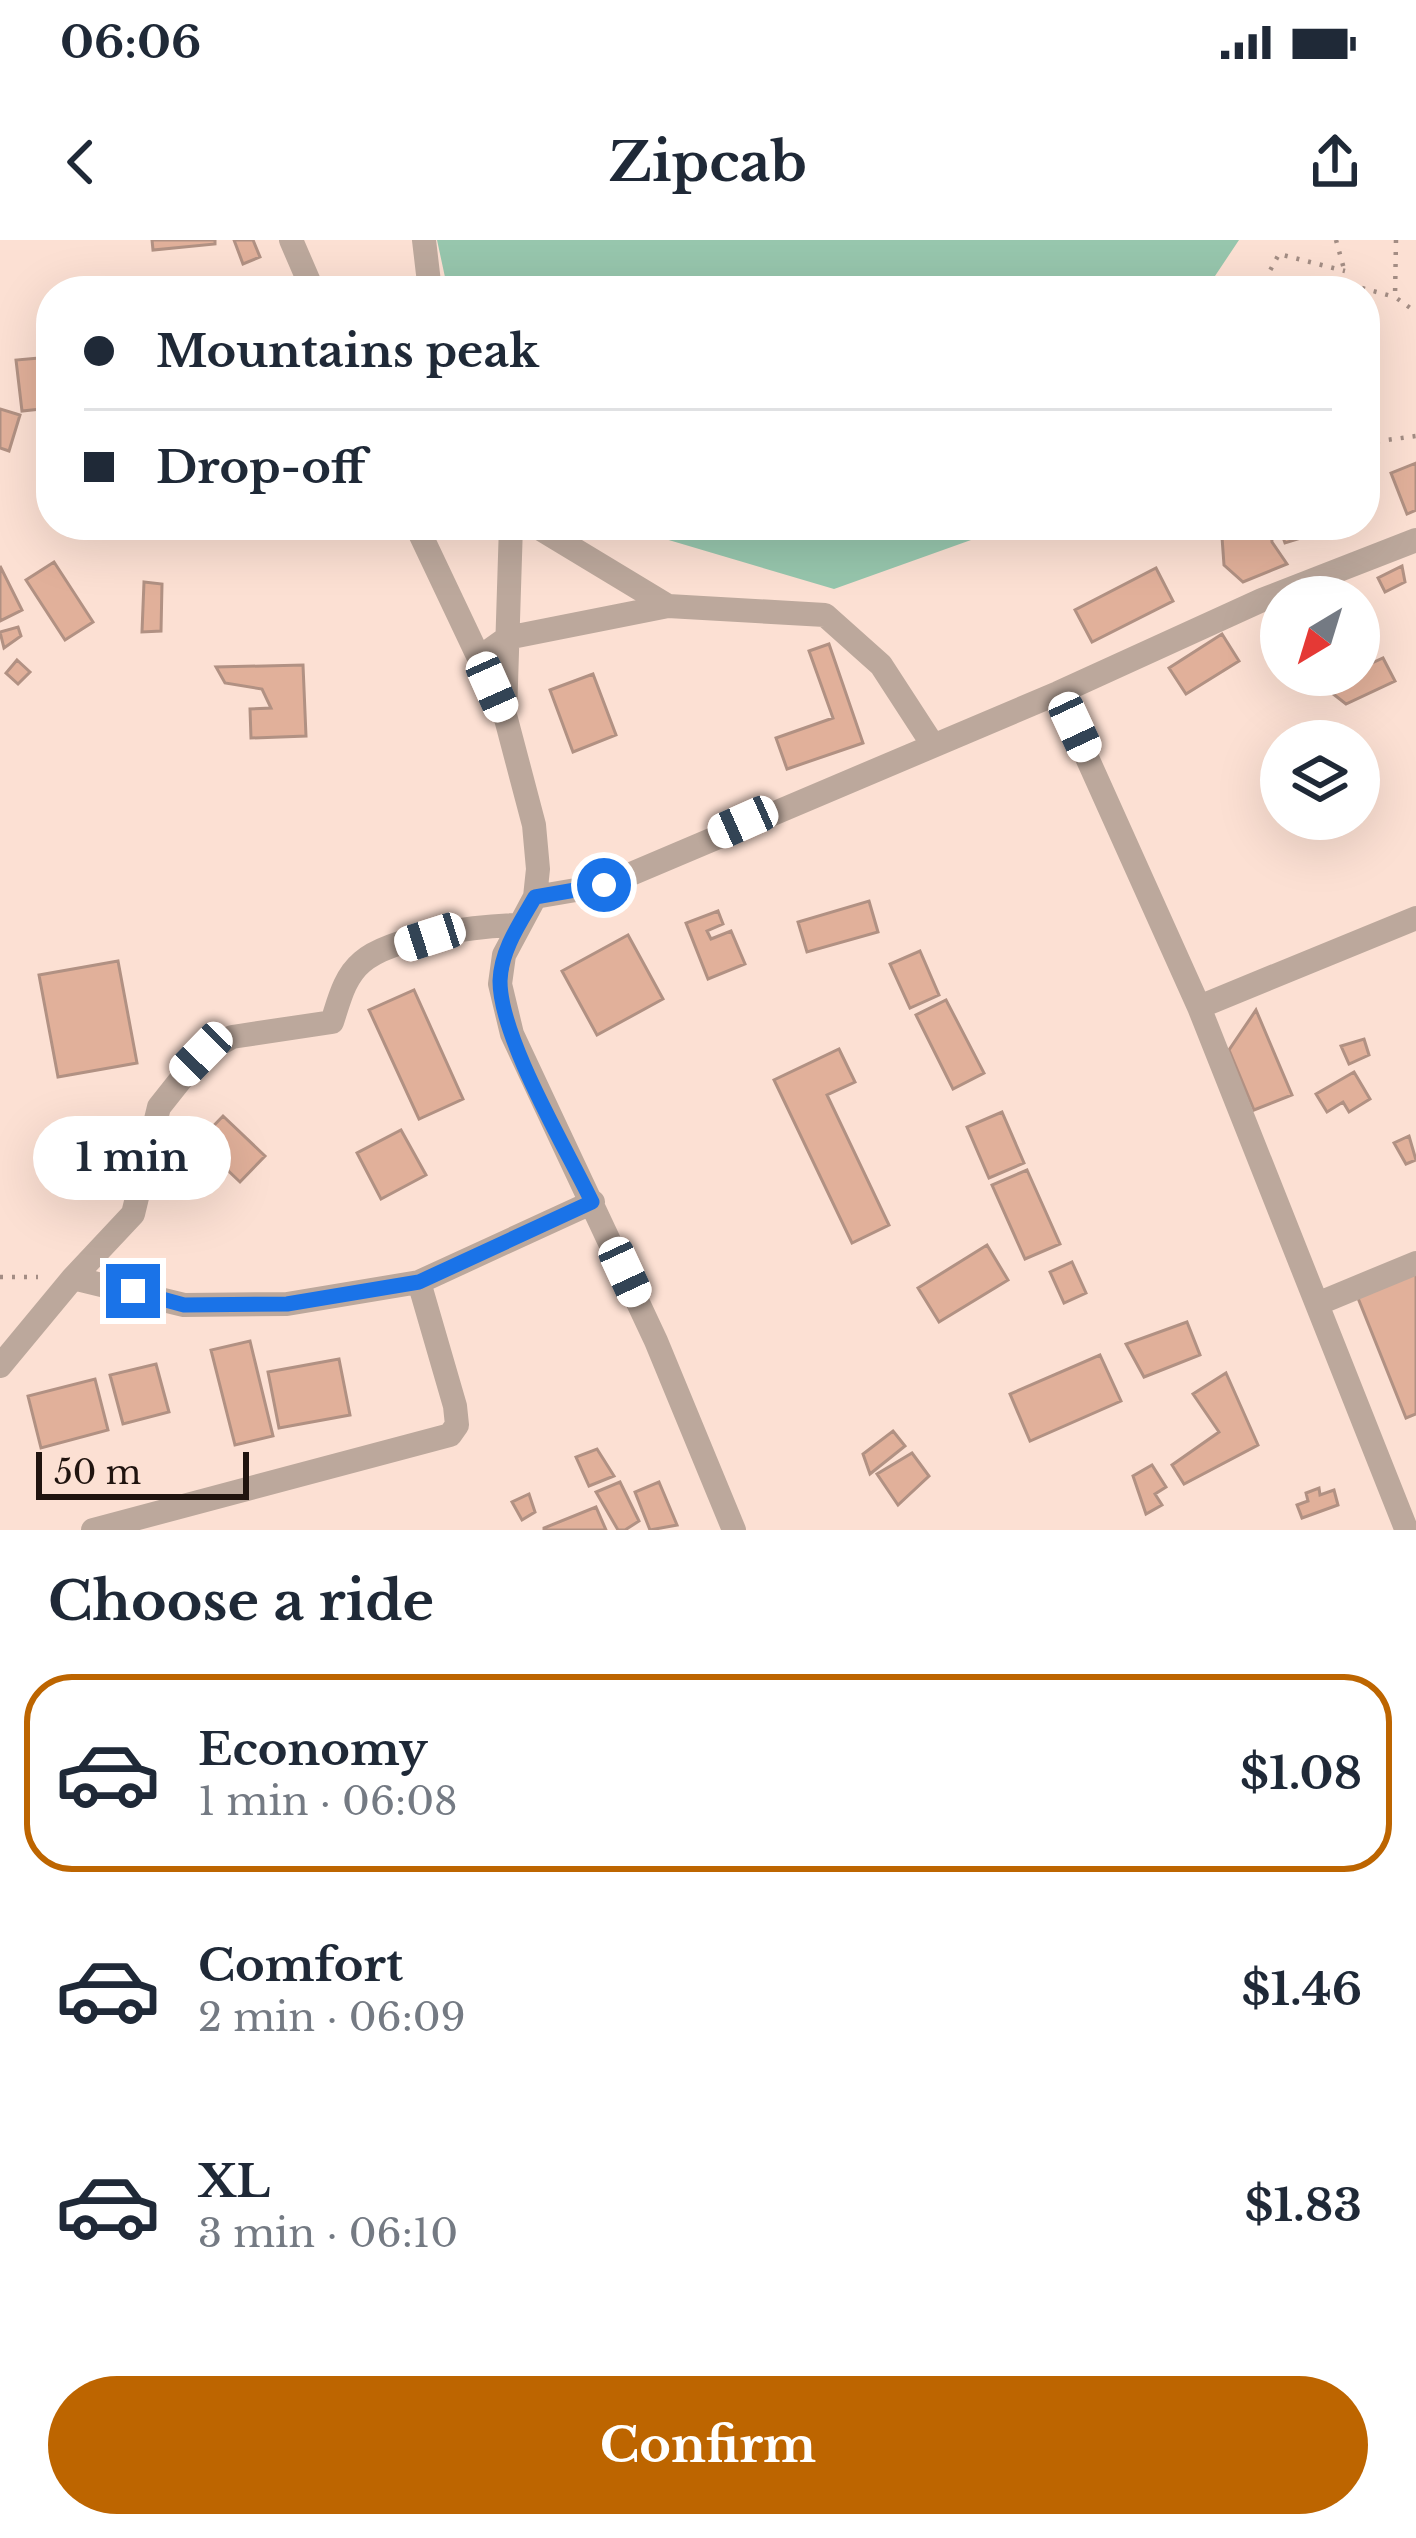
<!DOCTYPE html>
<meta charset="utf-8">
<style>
:root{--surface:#fff;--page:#f2f2f3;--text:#1f2937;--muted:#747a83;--line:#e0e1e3;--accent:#bd6500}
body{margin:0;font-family:"Libre Baskerville",serif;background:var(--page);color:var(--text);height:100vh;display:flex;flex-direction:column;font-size:45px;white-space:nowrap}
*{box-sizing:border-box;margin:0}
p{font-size:39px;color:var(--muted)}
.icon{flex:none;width:66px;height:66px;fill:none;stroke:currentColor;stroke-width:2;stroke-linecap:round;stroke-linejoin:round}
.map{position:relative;height:1290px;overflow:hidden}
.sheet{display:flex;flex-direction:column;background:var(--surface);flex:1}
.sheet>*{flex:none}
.top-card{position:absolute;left:36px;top:36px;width:1344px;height:264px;border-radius:48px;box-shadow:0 12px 48px #0002;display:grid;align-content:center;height:264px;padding:0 48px;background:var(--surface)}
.needle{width:78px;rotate:218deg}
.controls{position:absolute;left:1260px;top:336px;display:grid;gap:24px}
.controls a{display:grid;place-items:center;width:120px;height:120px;border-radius:50%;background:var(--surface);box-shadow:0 12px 48px #0002;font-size:60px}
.scale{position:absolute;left:36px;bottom:30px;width:213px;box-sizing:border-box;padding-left:12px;border:6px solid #20140f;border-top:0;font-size:33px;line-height:42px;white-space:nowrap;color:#20140f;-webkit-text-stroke:9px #fce0d3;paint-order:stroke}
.end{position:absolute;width:54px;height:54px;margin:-27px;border:15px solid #1a73e8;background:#fff;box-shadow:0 0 0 6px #fff}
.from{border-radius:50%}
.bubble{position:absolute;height:84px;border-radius:42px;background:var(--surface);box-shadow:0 12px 48px #0002;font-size:39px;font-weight:800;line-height:84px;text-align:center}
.car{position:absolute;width:36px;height:72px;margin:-36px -18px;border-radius:15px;box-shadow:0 0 9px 3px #0007;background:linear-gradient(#fff 24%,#345 0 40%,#fff 0 76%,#345 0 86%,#fff 0)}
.top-card b{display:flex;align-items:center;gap:42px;height:114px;font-size:45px}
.top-card b+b{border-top:3px solid var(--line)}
.top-card i{width:30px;height:30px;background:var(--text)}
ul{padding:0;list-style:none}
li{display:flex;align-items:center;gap:36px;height:198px;margin:0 24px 18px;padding:0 24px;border:6px solid transparent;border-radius:48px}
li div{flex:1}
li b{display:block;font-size:45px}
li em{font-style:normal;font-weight:800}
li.selected{border-color:var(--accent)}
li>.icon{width:108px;height:108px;stroke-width:1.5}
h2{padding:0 48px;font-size:54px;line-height:144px}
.cta{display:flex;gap:24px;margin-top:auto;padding:24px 48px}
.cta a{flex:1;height:138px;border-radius:72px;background:var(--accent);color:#fff;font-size:48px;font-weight:800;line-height:138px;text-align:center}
.status{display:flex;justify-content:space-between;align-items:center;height:84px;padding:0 60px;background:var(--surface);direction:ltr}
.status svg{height:33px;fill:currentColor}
header{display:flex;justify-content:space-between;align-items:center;height:156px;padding:0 48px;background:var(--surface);font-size:54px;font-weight:800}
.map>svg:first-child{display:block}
.green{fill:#97c6ad}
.building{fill:#e1b09a;stroke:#b19183;stroke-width:3}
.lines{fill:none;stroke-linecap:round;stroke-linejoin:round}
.path{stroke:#a38d84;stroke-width:4.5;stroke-dasharray:3 9;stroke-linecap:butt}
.street{stroke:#bca89c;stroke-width:24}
.route{stroke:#1a73e8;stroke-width:15}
</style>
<div class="status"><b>06:06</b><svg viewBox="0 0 49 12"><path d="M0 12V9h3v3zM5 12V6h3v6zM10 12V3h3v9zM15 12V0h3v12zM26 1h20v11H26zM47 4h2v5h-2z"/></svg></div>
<header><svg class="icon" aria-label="back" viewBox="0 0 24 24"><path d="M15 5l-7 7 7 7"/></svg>Zipcab<svg class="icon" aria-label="share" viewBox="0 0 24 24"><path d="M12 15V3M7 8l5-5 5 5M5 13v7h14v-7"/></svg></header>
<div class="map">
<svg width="1416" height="1290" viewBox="0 0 1416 1290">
<rect width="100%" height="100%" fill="#fce0d3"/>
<path class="green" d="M437,0H1239L1205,51H448Z
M618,285H989L971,300L834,349Z"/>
<path class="building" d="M152,0H215V4L153,10Z
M234,0H253L260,17L243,24Z
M51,117V168L22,171L16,120Z
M0,169L20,175L9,211L0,208Z
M1416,223V270L1407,274L1391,233Z
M1244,285H1271L1272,302L1287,324L1243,342L1224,325L1222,297Z
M1300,285L1304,297L1285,303L1280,289Z
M54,322L93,382L65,400L26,340Z
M0,326L22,370L0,381Z
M1402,326L1405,342L1385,352L1378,338Z
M1156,328L1173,361L1092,402L1075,370Z
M144,342L162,344L161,391L142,392Z
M18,387L21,396L4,408L0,392Z
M1222,394L1239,421L1186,454L1169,428Z
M829,404L863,503L787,529L776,498L833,478L809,411Z
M1383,418L1395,441L1346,464L1323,446L1359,435V429Z
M17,420L30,432L18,444L6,433Z
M303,425L306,496L251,498L250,469L271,468L262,449L225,443L216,427Z
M593,434L616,495L573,512L550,450Z
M869,661L878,692L807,712L798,682Z
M718,671L723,684L707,691L711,699L731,691L745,724L708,739L686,683Z
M628,695L663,759L597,795L562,731Z
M920,711L939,755L910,768L890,724Z
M118,721L137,823L58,837L39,735Z
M414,750L463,859L419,879L369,770Z
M946,760L984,833L953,849L916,775Z
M1256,770L1292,855L1254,870L1229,810Z
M1364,799L1369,815L1349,824L1341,806Z
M839,809L855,842L827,855L889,985L852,1003L774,840Z
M1354,832L1370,859L1349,872L1343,862L1327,872L1316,854Z
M1002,872L1024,923L989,938L967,887Z
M223,876L265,916L240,942L198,902Z
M401,890L426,935L381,959L357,913Z
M82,895L111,914L90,944L76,935L78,926L65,911Z
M1409,896L1416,920L1406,924L1394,903Z
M1027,930L1060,1004L1025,1019L992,945Z
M987,1005L1008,1040L939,1082L918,1048Z
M1072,1022L1086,1053L1064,1063L1050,1032Z
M1416,1024V1174L1406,1178L1354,1048Z
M1187,1082L1200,1115L1144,1137L1126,1104Z
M250,1101L273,1196L235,1205L211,1110Z
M1100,1115L1121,1161L1030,1201L1010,1154Z
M339,1119L350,1175L279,1188L268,1132Z
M156,1124L169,1172L123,1184L110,1135Z
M1226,1133L1258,1205L1184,1244L1172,1225L1219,1192L1193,1154Z
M95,1139L108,1190L41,1208L28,1156Z
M893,1191L905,1206L870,1234L863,1214Z
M597,1209L614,1236L589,1246L576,1217Z
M912,1213L929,1236L898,1265L877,1234Z
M1152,1225L1166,1247L1155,1254L1162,1265L1146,1274L1133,1236Z
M620,1242L639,1281L625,1290H618L596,1252Z
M659,1242L677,1285L650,1290L635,1252Z
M1319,1248L1320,1255L1334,1250L1338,1265L1302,1278L1297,1265L1308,1261L1306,1253Z
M529,1254L535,1272L522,1280L512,1262Z
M596,1267L606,1290H544V1288Z"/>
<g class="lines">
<path class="path" d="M1336,0L1344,29
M1396,0L1395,57L1416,72
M1259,51L1279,14L1345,31
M1340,51L1351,45L1395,57
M1365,203L1416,196
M0,1037H38"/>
<path class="street" d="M291,0L313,51
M424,0L430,51
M416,285L479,418L507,398L668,366L825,375L881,425L931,502
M511,285L505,475L534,585L538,629L535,657L504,715L500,744L512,794L656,1101L734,1290
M534,285L668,366
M1058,453L1199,767L1405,1286
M535,657L605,645L1058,453L1262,360L1416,300
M1199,767L1416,678
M73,1038L133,974L159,867L201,814L232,797L332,782C339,761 344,737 362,722C392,696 478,686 518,685
M1317,1064L1416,1023
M0,1126L73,1038L184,1065L287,1064L419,1042L593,962
M93,1290L450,1195L457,1185L455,1166L419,1042"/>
</g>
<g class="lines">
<path class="route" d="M133,1051L184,1065L287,1064L419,1042L592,962C566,908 500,798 500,741C501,710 520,683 535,657L604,645"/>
</g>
</svg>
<div class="controls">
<a><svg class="needle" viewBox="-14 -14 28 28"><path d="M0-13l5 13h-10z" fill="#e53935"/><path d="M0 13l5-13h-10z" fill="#747a83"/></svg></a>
<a><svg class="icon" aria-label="layers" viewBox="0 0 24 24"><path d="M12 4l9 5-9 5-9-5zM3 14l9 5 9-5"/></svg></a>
</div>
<div class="scale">50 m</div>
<i class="end from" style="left:604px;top:645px"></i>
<i class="end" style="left:133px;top:1051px"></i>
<div class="bubble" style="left:33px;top:876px;width:198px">1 min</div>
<i class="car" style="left:492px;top:447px;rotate:156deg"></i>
<i class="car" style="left:1075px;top:487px;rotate:155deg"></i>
<i class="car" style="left:743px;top:582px;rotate:246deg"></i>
<i class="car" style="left:430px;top:697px;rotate:252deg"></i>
<i class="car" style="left:201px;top:814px;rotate:224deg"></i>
<i class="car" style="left:625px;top:1032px;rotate:155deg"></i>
<div class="top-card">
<b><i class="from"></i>Mountains peak</b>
<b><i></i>Drop-off</b>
</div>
</div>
<section class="sheet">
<h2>Choose a ride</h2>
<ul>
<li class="selected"><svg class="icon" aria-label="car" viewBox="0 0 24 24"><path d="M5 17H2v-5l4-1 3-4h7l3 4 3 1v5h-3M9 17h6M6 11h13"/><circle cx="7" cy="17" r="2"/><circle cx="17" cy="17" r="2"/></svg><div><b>Economy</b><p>1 min · 06:08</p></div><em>$1.08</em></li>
<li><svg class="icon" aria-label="car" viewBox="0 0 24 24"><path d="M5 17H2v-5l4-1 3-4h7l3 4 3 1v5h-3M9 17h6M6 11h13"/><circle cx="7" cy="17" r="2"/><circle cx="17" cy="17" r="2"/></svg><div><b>Comfort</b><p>2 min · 06:09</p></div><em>$1.46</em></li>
<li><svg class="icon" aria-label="car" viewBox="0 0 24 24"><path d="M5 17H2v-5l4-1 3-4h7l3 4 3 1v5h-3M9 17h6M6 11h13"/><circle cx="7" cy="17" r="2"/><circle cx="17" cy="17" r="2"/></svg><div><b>XL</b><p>3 min · 06:10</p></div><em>$1.83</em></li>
</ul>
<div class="cta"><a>Confirm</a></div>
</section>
